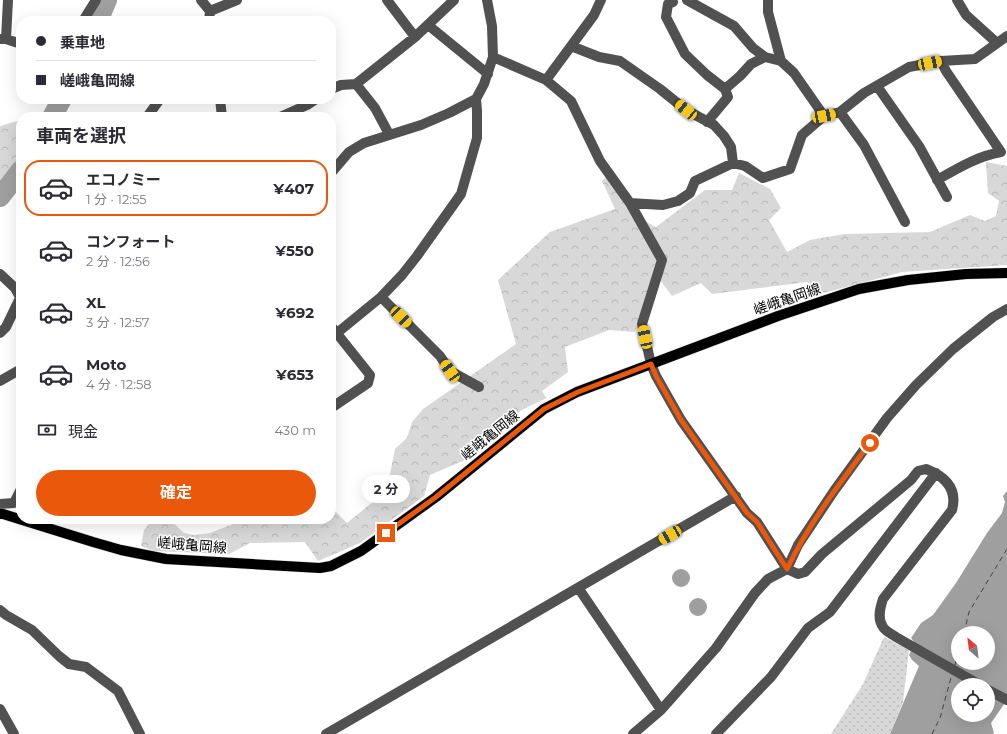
<!DOCTYPE html>
<html lang="ja">
<meta charset="utf-8">
<style>
:root{--surface:#fff;--page:#f2f2f3;--text:#2b2b33;--muted:#7c7c81;--line:#e1e1e2;--accent:#ea580c}
body{margin:0;font-family:Montserrat,"Noto Sans JP",sans-serif;background:var(--page);color:var(--text);height:100vh;display:flex;flex-direction:column;font-size:15px;white-space:nowrap}
*{box-sizing:border-box;margin:0}
p{font-size:13px;color:var(--muted)}
.icon{flex:none;width:22px;height:22px;fill:none;stroke:currentColor;stroke-width:2;stroke-linecap:round;stroke-linejoin:round}
.map{position:relative;flex:1;overflow:hidden}
.details{position:absolute;left:16px;top:112px;width:320px;height:412px;display:flex;flex-direction:column;background:var(--surface);border-radius:16px;box-shadow:0 4px 16px #0002}
.details>*{flex:none}
.top-card{position:absolute;left:16px;top:16px;width:320px;height:88px;border-radius:16px;box-shadow:0 4px 16px #0002;display:grid;align-content:center;height:88px;padding:0 20px;background:var(--surface)}
.needle{width:26px;rotate:332deg}
.controls{position:absolute;left:951px;top:626px;display:grid;gap:8px}
.controls a{display:grid;place-items:center;width:44px;height:44px;border-radius:50%;background:var(--surface);box-shadow:0 4px 16px #0002;font-size:20px}
.end{position:absolute;width:18px;height:18px;margin:-9px;border:5px solid #ea580c;background:#fff;box-shadow:0 0 0 2px #fff}
.from{border-radius:50%}
.bubble{position:absolute;height:28px;border-radius:14px;background:var(--surface);box-shadow:0 4px 16px #0002;font-size:13px;font-weight:700;line-height:28px;text-align:center}
.car{position:absolute;width:12px;height:24px;margin:-12px -6px;border-radius:5px;box-shadow:0 0 3px 1px #0007;background:linear-gradient(#f5c518 24%,#345 0 40%,#f5c518 0 76%,#345 0 86%,#f5c518 0)}
.top-card b{display:flex;align-items:center;gap:14px;height:38px;font-size:15px}
.top-card b+b{border-top:1px solid var(--line)}
.top-card i{width:10px;height:10px;background:var(--text)}
ul{padding:0;list-style:none}
li{display:flex;align-items:center;gap:12px;height:56px;margin:0 8px 6px;padding:0 12px;border:2px solid transparent;border-radius:16px}
li div{flex:1}
li b{display:block;font-size:15px}
li em{font-style:normal;font-weight:700}
li.current{border-color:var(--accent)}
li>.icon{width:36px;height:36px;stroke-width:1.5}
h2{padding:0 20px;font-size:18px;line-height:48px}
.pay{display:flex;align-items:center;gap:10px;height:44px;padding:0 20px;font-size:15px}
.pay p{margin-inline-start:auto}
.primary-button{display:flex;gap:8px;margin-top:auto;padding:8px 20px}
.primary-button a{flex:1;height:46px;border-radius:24px;background:var(--accent);color:#fff;font-size:16px;font-weight:700;line-height:46px;text-align:center}
.map>svg:first-child{display:block}
.grass{fill:url(#grass-dots)}
.forest{fill:url(#forest-crowns)}
.water{fill:#9f9f9f;fill-rule:evenodd}
.lines{fill:none;stroke-linecap:round;stroke-linejoin:round}
.river{stroke:#9f9f9f;stroke-width:20}
.ferry{stroke:#404040;stroke-width:1;stroke-dasharray:5 4;stroke-linecap:butt}
.major-casing{stroke:#dbdbdb;stroke-width:11}
.minor{stroke:#515151;stroke-width:10}
.major{stroke:#000;stroke-width:10}
.route{stroke:#ea580c;stroke-width:5}
.labels{text-anchor:middle;stroke-width:3;stroke-linejoin:round;paint-order:stroke}
.street-label{font-size:14px;fill:#000;stroke:#fff}
</style>
<div class="map">
<svg width="1007" height="734" viewBox="0 0 1007 734">
<defs>
<pattern id="grass-dots" width="8" height="8" patternUnits="userSpaceOnUse"><rect width="8" height="8" fill="#d8d8d8"/><path d="M2 2h.1M6 6h.1" fill="none" stroke="#b8b8b8" stroke-width="1.8" stroke-linecap="round"/></pattern>
<pattern id="forest-crowns" width="20" height="18" patternUnits="userSpaceOnUse"><rect width="20" height="18" fill="#d8d8d8"/><path d="M2 6a3 3 0 1 1 6 0M12 15a3 3 0 1 1 6 0" fill="none" stroke="#b8b8b8"/></pattern>
</defs>
<rect width="100%" height="100%" fill="#fff"/>
<path class="grass" d="M884,637L909,650L903,702L890,734H831L863,684Z"/>
<path class="forest" d="M21,120V154L0,190V126Z
M986,162L1007,166V265L902,272L824,293L807,282L712,294L701,283L672,296L655,273L635,332L609,330L565,347L568,372L542,391L546,398L520,411L511,424L465,460L430,475L424,496L360,543L318,561L305,542L250,543L229,554L154,551L141,546L144,530L153,519H169L184,533L194,535L210,533L233,524L285,522L289,519H331V507L347,523L396,483L390,474L395,449L407,438L412,422L423,409L516,344L498,280L550,232L615,209L602,181L607,176L631,214L656,227L705,190H732L739,173L770,189L781,208L769,220L787,252L810,240L845,234L930,232L970,215L985,221L996,216L999,201L988,193Z"/>
<path class="water" d="M1007,491V700L991,723L994,733L993,734H890L919,666L912,660L909,655L915,643L911,638L921,623L933,615L956,583L987,533L1002,513L1005,502L1003,496ZM958,633H988V663H958ZM958,685H988V715H958Z
M672 578a9 9 0 1 1 18 0a9 9 0 1 1-18 0Z
M689 607a9 9 0 1 1 18 0a9 9 0 1 1-18 0Z"/>
<g class="lines">
<path class="river" d="M98,21L107,0
M52,117L62,99
M0,197L21,170"/>
<path class="ferry" d="M964,633L969,612L1007,549
M955,665L958,653
M932,734L940,718L952,674"/>
<defs>
<path id="major" d="M0,514H3L93,542L121,550L166,559L320,568L331,566L361,551L436,497L544,409L577,392L778,316L859,289L908,280L966,274L1007,273"/>
</defs>
<use href="#major" class="major-casing"/>
<path class="minor" d="M201,0L210,11L209,21
M387,0L415,37
M687,0L734,26L753,48L765,57L781,61L794,73L824,116
M768,0V12L781,61
M957,0L966,15L997,43
M673,2L668,4L666,17L685,54L707,75L725,89L728,97L707,122
M210,11L237,0
M83,21L96,0
M428,25L488,74
M0,39H6L21,44
M6,39L8,0
M571,46L599,57L620,61L660,89L686,110L714,125L724,136L731,147L733,163
M493,57L546,80L571,101L600,161L630,203L663,205L678,201L690,193L695,181L733,163L745,166L763,178L790,169L802,135L824,116L840,112L864,93L909,67L941,61L975,59L1007,36
M546,80L594,15L601,0
M356,84L375,108L389,134
M877,86L919,146L947,197
M331,89L341,85L356,84L415,37L454,0
M725,89L740,76L751,64L765,57
M220,99L222,117
M840,112L864,145L905,222
M147,117L160,99
M280,117L307,105L316,99
M331,173L349,152L364,143L421,125L449,113L476,99L484,84L493,57L492,26L487,0
M937,180C958,168 978,156 1001,152L946,71L941,61
M630,203L662,260L642,324L651,364L656,376L681,420L747,513L757,522L787,569L798,574L805,572L822,554L911,480L918,471L926,469C944,476 958,488 952,510L883,599C880,608 877,619 883,627C885,631 892,634 896,637L980,685
M0,274L15,288L20,297
M381,297L440,356L450,371L479,387
M331,326L370,375L368,383L331,408
M0,333L6,327L21,296
M337,333L381,297L402,275L417,256L461,194L477,138V111L476,99
M0,381L21,369
M0,504L14,503L21,489
M579,589L661,710
M0,610L6,615L32,630L59,656L69,664L86,667L118,691L140,734
M988,690L1007,700
M0,709L14,734
M326,734L736,496
M633,734L661,710L716,648L755,593L768,579L787,569L798,545L834,491L887,418L916,385L953,349L993,317L1007,309
M716,734L771,677L808,628L830,612L936,473"/>
<use href="#major" class="major"/>
</g>
<g class="lines">
<path class="route" d="M386,533L436,497L544,409L578,392L651,364L656,376L681,420L747,513L757,522L787,569C809,523 840,483 870,443"/>
</g>
<g class="labels">
<g class="street-label">
<text transform="translate(787 299) rotate(-19)" y="5">嵯峨亀岡線</text>
<text transform="translate(490 435) rotate(-39)" y="5">嵯峨亀岡線</text>
<text transform="translate(192 545) rotate(5)" y="5">嵯峨亀岡線</text>
</g>
</g>
</svg>
<div class="controls">
<a><svg class="needle" viewBox="-14 -14 28 28"><path d="M0-13l5 13h-10z" fill="#e53935"/><path d="M0 13l5-13h-10z" fill="#7c7c81"/></svg></a>
<a><svg class="icon" aria-label="locate" viewBox="0 0 24 24"><circle cx="12" cy="12" r="6"/><path d="M12 2v4M12 18v4M2 12h4M18 12h4"/></svg></a>
</div>
<i class="end from" style="left:870px;top:443px"></i>
<i class="end" style="left:386px;top:533px"></i>
<div class="bubble" style="left:362px;top:475px;width:48px">2 分</div>
<i class="car" style="left:930px;top:63px;rotate:78deg"></i>
<i class="car" style="left:686px;top:110px;rotate:309deg"></i>
<i class="car" style="left:824px;top:116px;rotate:79deg"></i>
<i class="car" style="left:401px;top:317px;rotate:135deg"></i>
<i class="car" style="left:645px;top:337px;rotate:348deg"></i>
<i class="car" style="left:450px;top:371px;rotate:325deg"></i>
<i class="car" style="left:670px;top:535px;rotate:240deg"></i>
<div class="top-card">
<b><i class="from"></i>乗車地</b>
<b><i></i>嵯峨亀岡線</b>
</div>
<section class="details">
<h2>車両を選択</h2>
<ul>
<li class="current"><svg class="icon" aria-label="car" viewBox="0 0 24 24"><path d="M5 17H2v-5l4-1 3-4h7l3 4 3 1v5h-3M9 17h6M6 11h13"/><circle cx="7" cy="17" r="2"/><circle cx="17" cy="17" r="2"/></svg><div><b>エコノミー</b><p>1 分 · 12:55</p></div><em>¥407</em></li>
<li><svg class="icon" aria-label="car" viewBox="0 0 24 24"><path d="M5 17H2v-5l4-1 3-4h7l3 4 3 1v5h-3M9 17h6M6 11h13"/><circle cx="7" cy="17" r="2"/><circle cx="17" cy="17" r="2"/></svg><div><b>コンフォート</b><p>2 分 · 12:56</p></div><em>¥550</em></li>
<li><svg class="icon" aria-label="car" viewBox="0 0 24 24"><path d="M5 17H2v-5l4-1 3-4h7l3 4 3 1v5h-3M9 17h6M6 11h13"/><circle cx="7" cy="17" r="2"/><circle cx="17" cy="17" r="2"/></svg><div><b>XL</b><p>3 分 · 12:57</p></div><em>¥692</em></li>
<li><svg class="icon" aria-label="car" viewBox="0 0 24 24"><path d="M5 17H2v-5l4-1 3-4h7l3 4 3 1v5h-3M9 17h6M6 11h13"/><circle cx="7" cy="17" r="2"/><circle cx="17" cy="17" r="2"/></svg><div><b>Moto</b><p>4 分 · 12:58</p></div><em>¥653</em></li>
</ul>
<div class="pay"><svg class="icon" aria-label="cash" viewBox="0 0 24 24"><path d="M3 7h18v10H3z"/><circle cx="12" cy="12" r="2"/></svg>現金<p>430 m</p></div>
<div class="primary-button"><a>確定</a></div>
</section>
</div>
